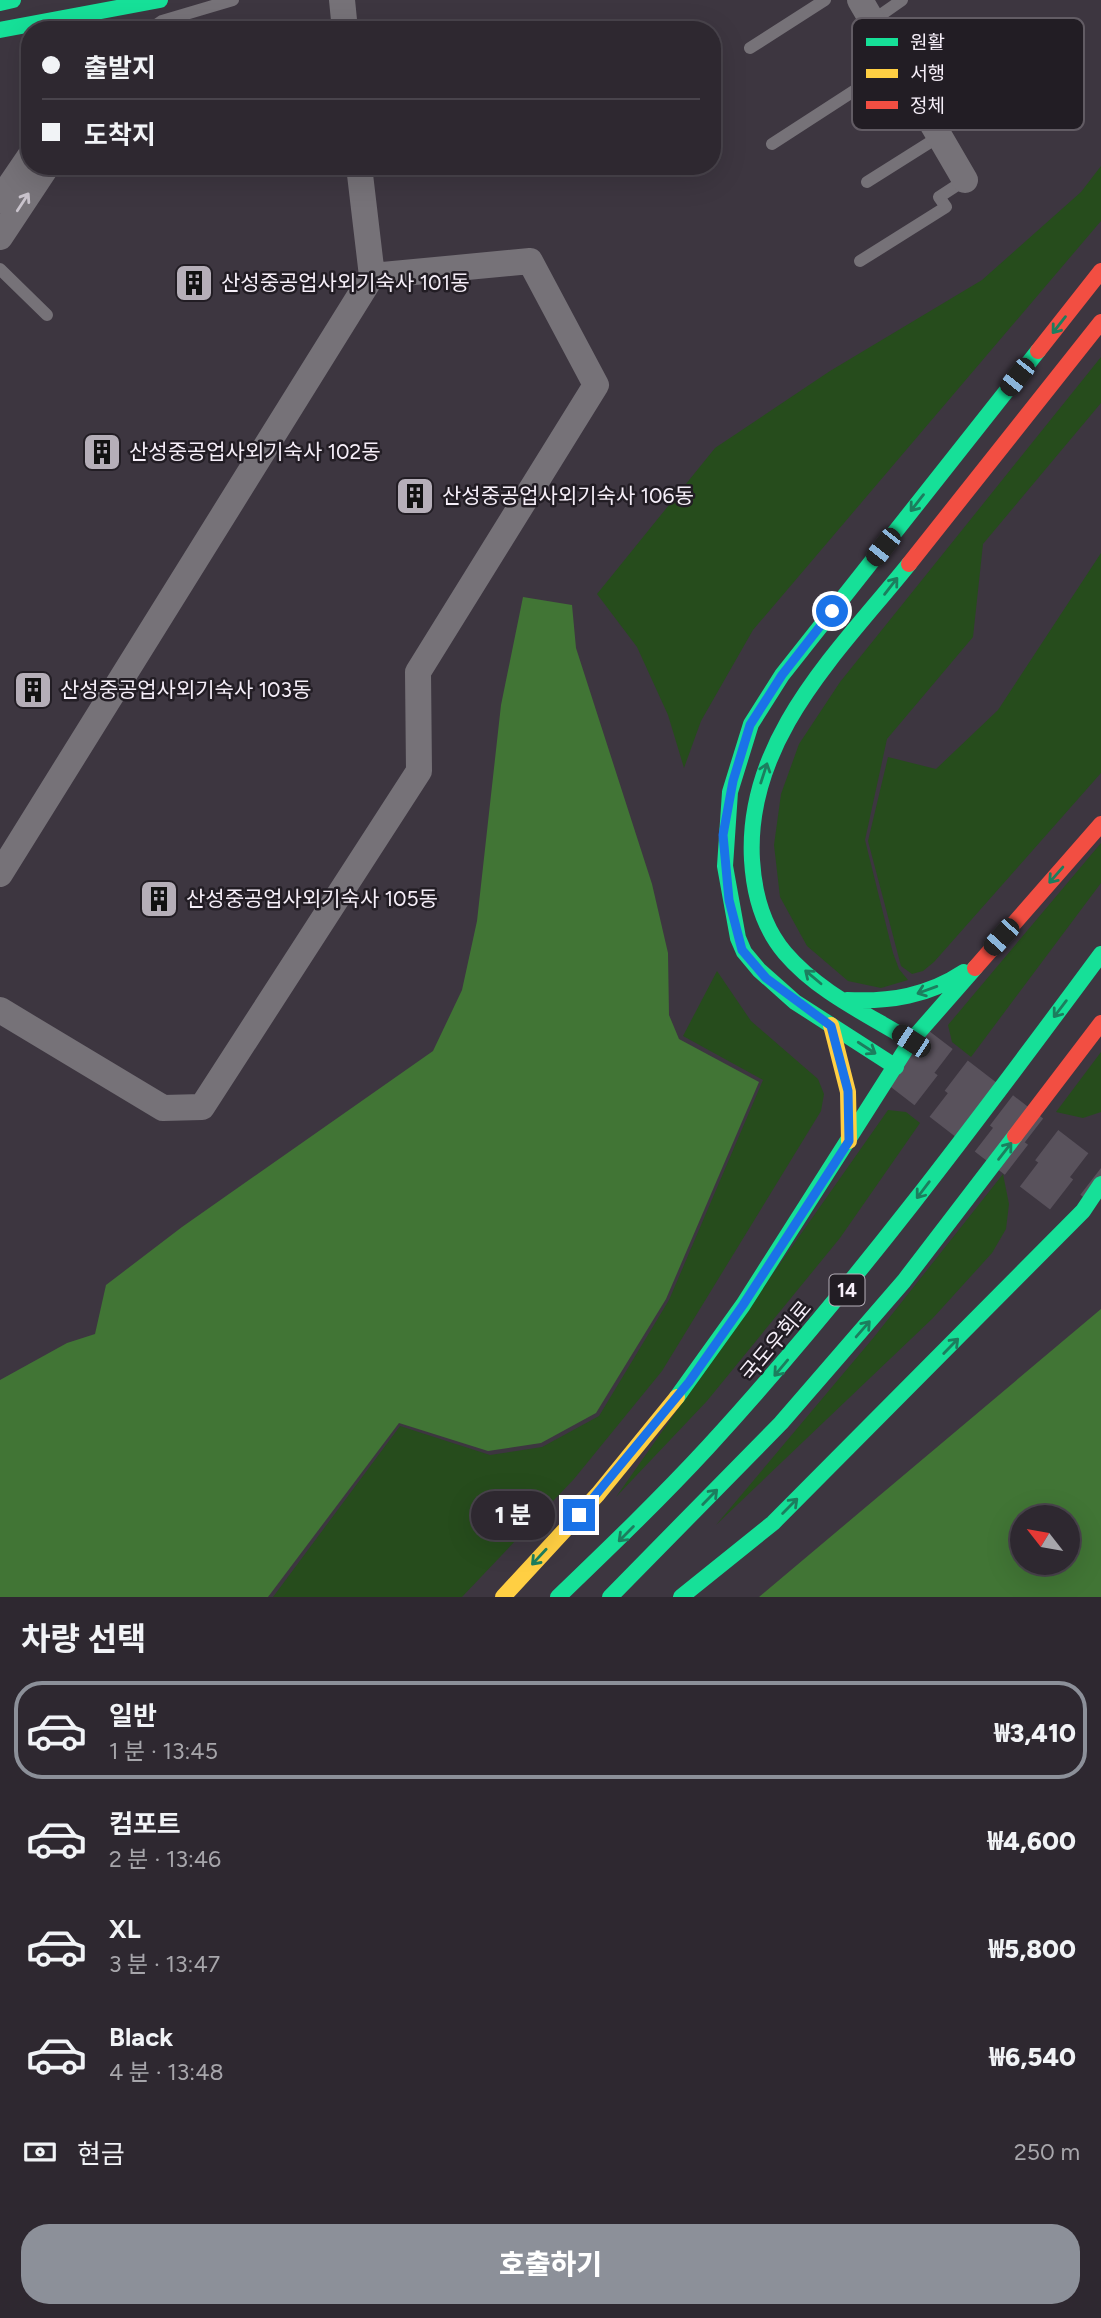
<!DOCTYPE html>
<html lang="ko">
<meta charset="utf-8">
<style>
:root{--surface:#2e2830;--page:#363038;--text:#f1f3f6;--muted:#a7a6ab;--line:#49444c;--accent:#8c9099}
body{margin:0;font-family:Figtree,"Noto Sans KR",sans-serif;background:var(--page);color:var(--text);height:100vh;display:flex;flex-direction:column;font-size:26px;white-space:nowrap}
*{box-sizing:border-box;margin:0}
p{font-size:23px;color:var(--muted)}
.icon{flex:none;width:38px;height:38px;fill:none;stroke:currentColor;stroke-width:2;stroke-linecap:round;stroke-linejoin:round}
.map{position:relative;height:1597px;overflow:hidden}
.side{display:flex;flex-direction:column;background:var(--surface);flex:1}
.side>*{flex:none}
.guide{position:absolute;left:21px;top:21px;width:700px;height:154px;border-radius:28px;box-shadow:0 7px 28px #0002,0 0 0 2px var(--line);display:grid;align-content:center;height:154px;padding:0 21px;background:var(--surface)}
.needle{width:46px;rotate:301deg}
.fabs{position:absolute;left:1010px;top:1505px;display:grid;gap:14px}
.fabs a{display:grid;place-items:center;width:70px;height:70px;border-radius:50%;background:var(--surface);box-shadow:0 7px 28px #0002,0 0 0 2px var(--line);font-size:35px}
.end{position:absolute;width:32px;height:32px;margin:-16px;border:9px solid #1a73e8;background:#fff;box-shadow:0 0 0 4px #fff}
.from{border-radius:50%}
.bubble{position:absolute;height:49px;border-radius:24px;background:var(--surface);box-shadow:0 7px 28px #0002,0 0 0 2px var(--line);font-size:23px;font-weight:800;line-height:49px;text-align:center}
.car{position:absolute;width:21px;height:42px;margin:-21px -10px;border-radius:9px;box-shadow:0 0 5px 2px #0007;background:linear-gradient(#222 24%,#8ab4d8 0 40%,#222 0 76%,#8ab4d8 0 86%,#222 0)}
.guide b{display:flex;align-items:center;gap:24px;height:66px;font-size:26px}
.guide b+b{border-top:2px solid var(--line)}
.guide i{width:18px;height:18px;background:var(--text)}
ul{padding:0;list-style:none}
li{display:flex;align-items:center;gap:21px;height:98px;margin:0 14px 10px;padding:0 7px;border:4px solid transparent;border-radius:28px}
li div{flex:1}
li b{display:block;font-size:26px}
li em{font-style:normal;font-weight:800}
li.selected{border-color:var(--accent)}
li>.icon{width:63px;height:63px;stroke-width:1.5}
h2{padding:0 21px;font-size:32px;line-height:84px}
.pay{display:flex;align-items:center;gap:18px;height:77px;padding:0 21px;font-size:26px}
.pay p{margin-inline-start:auto}
.action{display:flex;gap:14px;margin-top:auto;padding:14px 21px}
.action a{flex:1;height:80px;border-radius:28px;background:var(--accent);color:#fff;font-size:28px;font-weight:800;line-height:80px;text-align:center}
.map>svg:first-child{display:block}
.green{fill:#264c1c}
.forest{fill:#417535;fill-rule:evenodd}
.lines{fill:none;stroke-linecap:round;stroke-linejoin:round}
.highway-tunnel{stroke:#59525c;stroke-width:38;stroke-dasharray:38 19;stroke-linecap:butt}
.lane{stroke:#767278;stroke-width:12}
.street{stroke:#767278;stroke-width:26}
.fast{stroke:#16e098;stroke-width:16}
.slow{stroke:#ffcf43;stroke-width:16}
.jam{stroke:#f24e42;stroke-width:16}
.oneway{stroke:#c9c3cc}
.oneway2{stroke:#1c7e5e}
.route{stroke:#1a73e8;stroke-width:9}
.labels{text-anchor:middle;stroke-width:5;stroke-linejoin:round;paint-order:stroke}
.shield{fill:#221d24;stroke:#b6b0b9;stroke-width:2}
.shield-label{font-size:19px;font-weight:bold;fill:#f6eff9}
.poi-label{font-size:21px;fill:#f6eff9;stroke:#221d24;text-anchor:start}
.street-label{font-size:21px;fill:#f6eff9;stroke:#221d24}
.key{fill:#221d24;stroke:#625c64;stroke-width:2}
.key-label{font-size:19px;fill:#f6eff9}
</style>
<div class="map">
<svg width="1101" height="1597" viewBox="0 0 1101 1597">
<rect width="100%" height="100%" fill="#3d3640"/>
<path class="green" d="M1101,166V221L753,630L701,721L684,768L668,715L637,647L597,594L715,448L830,371L982,280L1081,192Z
M1101,357V403L983,544L973,637L887,739L865,840L893,953L899,969L908,980L881,988L848,981L807,946L780,897L774,845L781,794L799,744L840,682Z
M1101,553V773L934,962L923,971L912,974L901,966L868,841L888,757L936,769L998,710Z
M1101,843V883L971,1057L952,1042L948,1025Z
M717,971L751,1021L818,1079L824,1094L821,1111L662,1371L574,1479L462,1597H273L400,1426L490,1455L542,1447L599,1416L669,1300L763,1080L683,1036Z
M1101,1052V1112L1083,1118L1056,1112Z
M888,1110L906,1112L920,1123L840,1238L707,1401L616,1497Z
M1003,1174L1009,1204L1006,1229L992,1253L933,1318L716,1525L874,1337Z"/>
<path class="forest" d="M523,597L572,605L576,648L652,884L668,953L669,1015L679,1039L759,1082L666,1299L596,1413L541,1443L488,1451L399,1423L268,1597H0V1380L67,1343L95,1334L106,1285L182,1227L433,1051L462,990L477,921L501,705Z
M1101,1309V1597H759ZM1022,1517H1068V1563H1022Z"/>
<g class="lines">
<path class="highway-tunnel" d="M911,1041L1100,1186
M896,1067L1083,1211"/>
<path class="lane" d="M872,21L902,0
M149,30L162,21L233,0
M750,48L825,0
M926,112L1000,64
M772,144L897,63
M867,182L940,136
M860,261L946,207L939,197L965,180
M0,269L47,315"/>
<path class="street" d="M342,0L345,30
M860,0L965,180
M0,200L30,156
M0,237L47,166
M0,874L372,276L359,166
M0,1010L163,1108L202,1107L419,771L418,672L596,385L530,261L372,276"/>
<path class="fast" d="M0,3L13,0
M0,30L160,0
M909,564C839,651 745,739 752,860C754,894 763,927 785,953C818,992 869,1015 911,1041
M847,1000C890,1002 928,996 964,972
M896,1067L795,1002L759,970L744,952L738,938L725,866L730,792L751,724L782,675L1038,351
M677,1397L743,1305L911,1041L975,968
M558,1597C609,1548 660,1499 708,1447C850,1292 976,1123 1101,954
M610,1597L781,1423L904,1281L1015,1136
M681,1597L773,1523L1083,1211L1101,1184"/>
<path class="slow" d="M831,1025L848,1092L849,1141
M503,1597L598,1494L677,1397"/>
<path class="jam" d="M1038,351L1101,271
M909,564L1101,322
M975,968L1101,824
M1015,1136L1101,1023"/>
</g>
<defs><path id="oneway-shaft" d="M-6 0H5M1.5-3L5.5 0L1.5 3" fill="none" stroke-width="1.6" stroke-linecap="round" stroke-linejoin="round" transform="scale(1.75)"/></defs>
<use class="oneway" href="#oneway-shaft" transform="translate(23 202) rotate(-57)"/>
<g class="oneway2">
<use href="#oneway-shaft" transform="translate(1059 325) rotate(128)"/>
<use href="#oneway-shaft" transform="translate(917 503) rotate(128)"/>
<use href="#oneway-shaft" transform="translate(891 586) rotate(-52)"/>
<use href="#oneway-shaft" transform="translate(764 773) rotate(-72)"/>
<use href="#oneway-shaft" transform="translate(1056 875) rotate(131)"/>
<use href="#oneway-shaft" transform="translate(813 977) rotate(-140)"/>
<use href="#oneway-shaft" transform="translate(927 990) rotate(160)"/>
<use href="#oneway-shaft" transform="translate(1060 1009) rotate(127)"/>
<use href="#oneway-shaft" transform="translate(867 1048) rotate(33)"/>
<use href="#oneway-shaft" transform="translate(1005 1151) rotate(-52)"/>
<use href="#oneway-shaft" transform="translate(923 1190) rotate(127)"/>
<use href="#oneway-shaft" transform="translate(863 1329) rotate(-49)"/>
<use href="#oneway-shaft" transform="translate(951 1346) rotate(-46)"/>
<use href="#oneway-shaft" transform="translate(781 1368) rotate(130)"/>
<use href="#oneway-shaft" transform="translate(710 1497) rotate(-46)"/>
<use href="#oneway-shaft" transform="translate(790 1506) rotate(-45)"/>
<use href="#oneway-shaft" transform="translate(626 1534) rotate(135)"/>
<use href="#oneway-shaft" transform="translate(539 1557) rotate(133)"/>
</g>
<g class="lines">
<path class="route" d="M579,1515L689,1382L743,1305L849,1141L848,1091L831,1026L766,978L742,950L729,900L723,835L733,781L750,725L782,675L832,611"/>
</g>
<defs>
<symbol id="building-square" viewBox="-11 -11 22 22"><rect x="-9" y="-9" width="18" height="18" rx="4" fill="#b5aeb8" stroke="#221d24"/><path d="M-4-6H4V6H1V3H-1V6H-4ZM-2.5-4.3h1.7v1.8h-1.7ZM.8-4.3h1.7v1.8H.8ZM-2.5-1h1.7V.8h-1.7ZM.8-1h1.7V.8H.8Z" fill="#111"/></symbol>
</defs>
<g fill-rule="evenodd">
<use href="#building-square" x="172" y="261" width="44" height="44"/>
<use href="#building-square" x="80" y="430" width="44" height="44"/>
<use href="#building-square" x="393" y="474" width="44" height="44"/>
<use href="#building-square" x="11" y="668" width="44" height="44"/>
<use href="#building-square" x="137" y="877" width="44" height="44"/>
</g>
<g class="labels">
<rect class="shield" x="829.5" y="1274.5" width="35" height="31" rx="5"/>
<g class="shield-label">
<text x="847" y="1297">14</text>
</g>
<g class="poi-label">
<text x="221" y="290">산성중공업사외기숙사 101동</text>
<text x="129" y="459">산성중공업사외기숙사 102동</text>
<text x="442" y="503">산성중공업사외기숙사 106동</text>
<text x="60" y="697">산성중공업사외기숙사 103동</text>
<text x="186" y="906">산성중공업사외기숙사 105동</text>
</g>
<g class="street-label">
<text transform="translate(776 1341) rotate(-50)" y="7">국도우회로</text>
</g>
</g>
<rect x="852" y="18" width="232" height="112" rx="10" class="key"/>
<rect x="866" y="38" width="32" height="8" fill="#16e098"/>
<rect x="866" y="69" width="32" height="9" fill="#ffcf43"/>
<rect x="866" y="101" width="32" height="8" fill="#f24e42"/>
<g class="key-label">
<text x="910" y="49">원활</text>
<text x="910" y="80">서행</text>
<text x="910" y="112">정체</text>
</g>
</svg>
<div class="fabs">
<a><svg class="needle" viewBox="-14 -14 28 28"><path d="M0-13l5 13h-10z" fill="#e53935"/><path d="M0 13l5-13h-10z" fill="#a7a6ab"/></svg></a>
</div>
<i class="end from" style="left:832px;top:611px"></i>
<i class="end" style="left:579px;top:1515px"></i>
<div class="bubble" style="left:471px;top:1491px;width:84px">1 분</div>
<i class="car" style="left:1017px;top:377px;rotate:218deg"></i>
<i class="car" style="left:883px;top:547px;rotate:218deg"></i>
<i class="car" style="left:1001px;top:937px;rotate:222deg"></i>
<i class="car" style="left:911px;top:1041px;rotate:303deg"></i>
<div class="guide">
<b><i class="from"></i>출발지</b>
<b><i></i>도착지</b>
</div>
</div>
<section class="side">
<h2>차량 선택</h2>
<ul>
<li class="selected"><svg class="icon" aria-label="car" viewBox="0 0 24 24"><path d="M5 17H2v-5l4-1 3-4h7l3 4 3 1v5h-3M9 17h6M6 11h13"/><circle cx="7" cy="17" r="2"/><circle cx="17" cy="17" r="2"/></svg><div><b>일반</b><p>1 분 · 13:45</p></div><em>₩3,410</em></li>
<li><svg class="icon" aria-label="car" viewBox="0 0 24 24"><path d="M5 17H2v-5l4-1 3-4h7l3 4 3 1v5h-3M9 17h6M6 11h13"/><circle cx="7" cy="17" r="2"/><circle cx="17" cy="17" r="2"/></svg><div><b>컴포트</b><p>2 분 · 13:46</p></div><em>₩4,600</em></li>
<li><svg class="icon" aria-label="car" viewBox="0 0 24 24"><path d="M5 17H2v-5l4-1 3-4h7l3 4 3 1v5h-3M9 17h6M6 11h13"/><circle cx="7" cy="17" r="2"/><circle cx="17" cy="17" r="2"/></svg><div><b>XL</b><p>3 분 · 13:47</p></div><em>₩5,800</em></li>
<li><svg class="icon" aria-label="car" viewBox="0 0 24 24"><path d="M5 17H2v-5l4-1 3-4h7l3 4 3 1v5h-3M9 17h6M6 11h13"/><circle cx="7" cy="17" r="2"/><circle cx="17" cy="17" r="2"/></svg><div><b>Black</b><p>4 분 · 13:48</p></div><em>₩6,540</em></li>
</ul>
<div class="pay"><svg class="icon" aria-label="cash" viewBox="0 0 24 24"><path d="M3 7h18v10H3z"/><circle cx="12" cy="12" r="2"/></svg>현금<p>250 m</p></div>
<div class="action"><a>호출하기</a></div>
</section>
